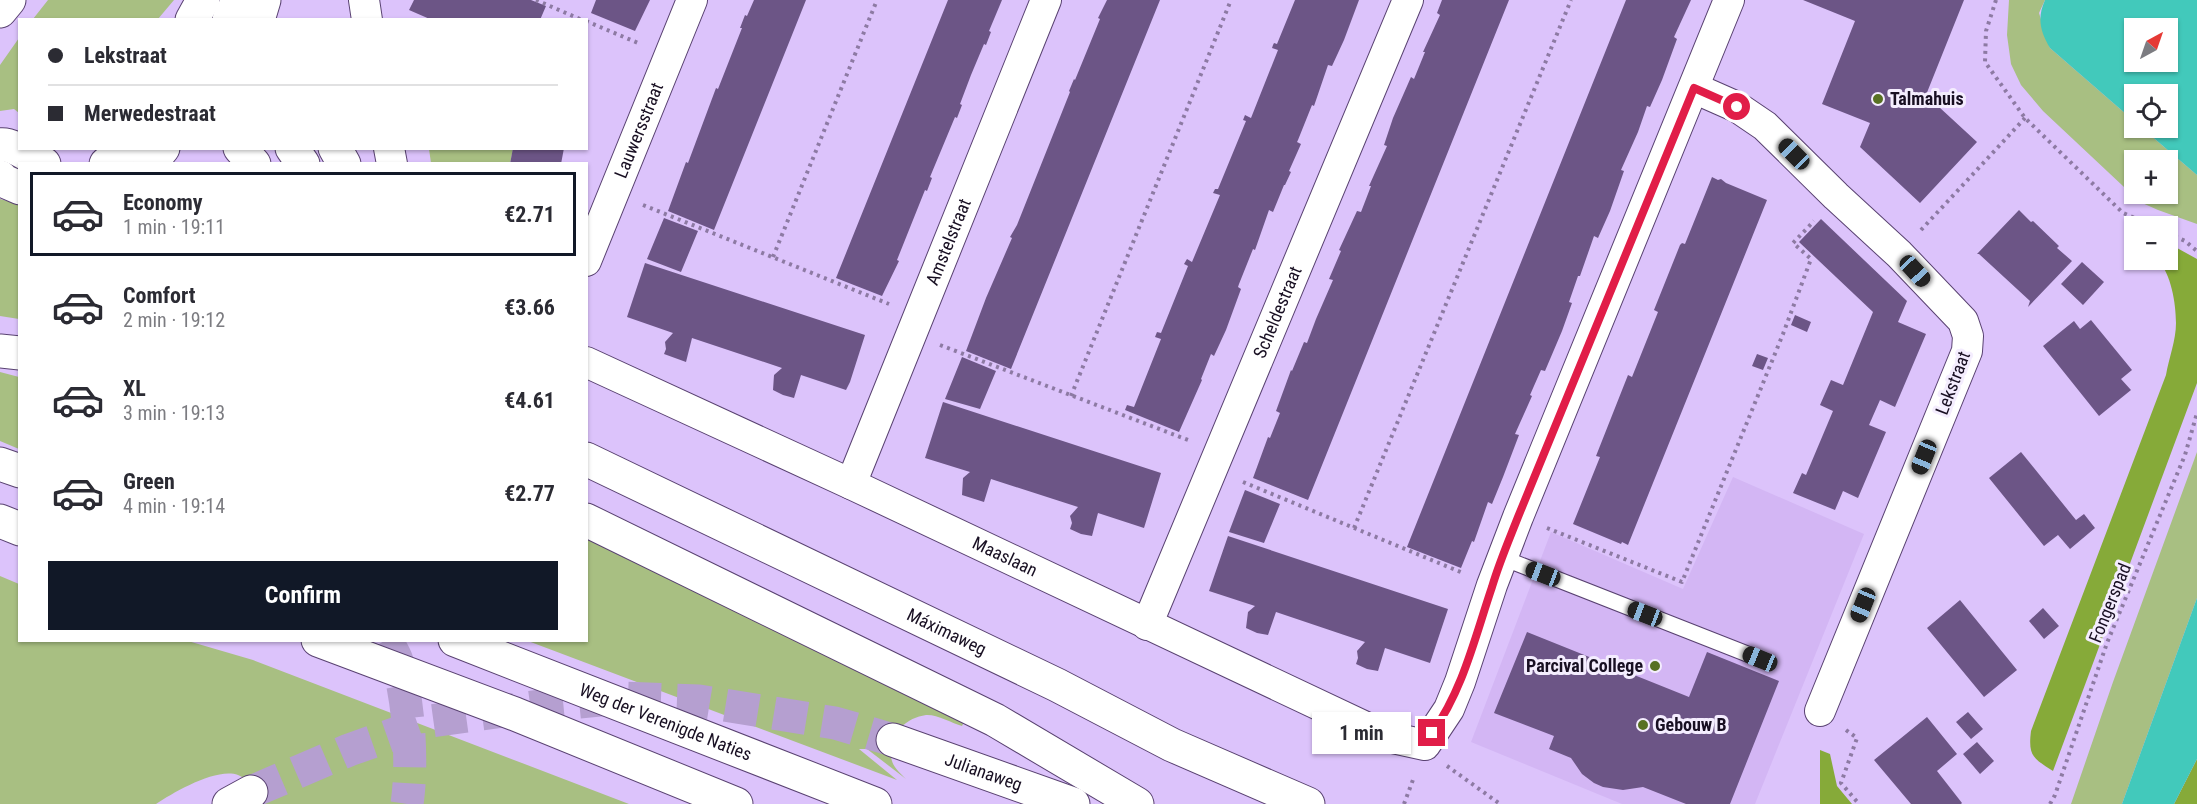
<!DOCTYPE html>
<meta charset="utf-8">
<style>
:root{--surface:#fff;--page:#f7f7f7;--text:#2b2b33;--muted:#7c7c81;--line:#e1e1e2;--accent:#111827}
body{margin:0;font-family:"Roboto Condensed",sans-serif;background:var(--page);color:var(--text);height:100vh;display:flex;flex-direction:column;font-size:22px;white-space:nowrap}
*{box-sizing:border-box;margin:0}
p{font-size:20px;color:var(--muted)}
.icon{flex:none;width:33px;height:33px;fill:none;stroke:currentColor;stroke-width:2;stroke-linecap:round;stroke-linejoin:round}
.map{position:relative;flex:1;overflow:hidden}
.side{position:absolute;left:18px;top:162px;width:570px;height:480px;display:flex;flex-direction:column;background:var(--surface);border-radius:0px;box-shadow:0 2px 4px #0004}
.side>*{flex:none}
.hud{position:absolute;left:18px;top:18px;width:570px;height:132px;border-radius:0px;box-shadow:0 2px 4px #0004;display:grid;align-content:center;height:132px;padding:0 30px;background:var(--surface)}
.needle{width:39px;rotate:40deg}
.buttons{position:absolute;left:2124px;top:18px;display:grid;gap:12px}
.buttons a{display:grid;place-items:center;width:54px;height:54px;border-radius:0px;background:var(--surface);box-shadow:0 2px 4px #0004;font-size:30px}
.end{position:absolute;width:27px;height:27px;margin:-14px;border:8px solid #e11d48;background:#fff;box-shadow:0 0 0 3px #fff}
.from{border-radius:50%}
.bubble{position:absolute;height:42px;border-radius:0px;background:var(--surface);box-shadow:0 2px 4px #0004;font-size:20px;font-weight:700;line-height:42px;text-align:center}
.car{position:absolute;width:18px;height:36px;margin:-18px -9px;border-radius:8px;box-shadow:0 0 4px 2px #0007;background:linear-gradient(#222 24%,#8ab4d8 0 40%,#222 0 76%,#8ab4d8 0 86%,#222 0)}
.hud b{display:flex;align-items:center;gap:21px;height:57px;font-size:22px}
.hud b+b{border-top:2px solid var(--line)}
.hud i{width:15px;height:15px;background:var(--text)}
ul{padding:10px 0 0;list-style:none}
li{display:flex;align-items:center;gap:18px;height:84px;margin:0 12px 9px;padding:0 18px;border:3px solid transparent;border-radius:0px}
li div{flex:1}
li b{display:block;font-size:22px}
li em{font-style:normal;font-weight:700}
li.on{border-color:var(--accent)}
li>.icon{width:54px;height:54px;stroke-width:1.5}
.primary-button{display:flex;gap:12px;margin-top:auto;padding:12px 30px}
.primary-button a{flex:1;height:69px;border-radius:0px;background:var(--accent);color:#fff;font-size:24px;font-weight:700;line-height:69px;text-align:center}
.map>svg:first-child{display:block}
.built{fill:#d3b6f4}
.green{fill:#a8bf82;fill-rule:evenodd}
.forest{fill:#86aa39}
.water{fill:#42c9bb;fill-rule:evenodd}
.building{fill:#6c5586}
.lines{fill:none;stroke-linecap:round;stroke-linejoin:round}
.highway-tunnel{stroke:#b59fd0;stroke-width:33;stroke-dasharray:33 16;stroke-linecap:butt}
.lane-casing{stroke:#594271;stroke-width:17}
.street-casing{stroke:#594271;stroke-width:32}
.secondary-casing{stroke:#594271;stroke-width:35}
.highway-casing{stroke:#594271;stroke-width:35}
.path{stroke:#8d7aa3;stroke-width:4;stroke-dasharray:3 4.5;stroke-linecap:butt}
.lane{stroke:#fff;stroke-width:15}
.street{stroke:#fff;stroke-width:30}
.secondary{stroke:#fff;stroke-width:33}
.highway{stroke:#fff;stroke-width:33}
.route{stroke:#e11d48;stroke-width:8}
.poi-dot{fill:#587123;stroke:#f4edfe;stroke-width:2}
.labels{text-anchor:middle;stroke-width:6;stroke-linejoin:round;paint-order:stroke}
.poi-label{font-size:18px;font-weight:bold;fill:#180f22;stroke:#f4edfe;text-anchor:start}
.street-label{font-size:18px;fill:#180f22;stroke:#f4edfe}
</style>
<div class="map">
<svg width="2197" height="804" viewBox="0 0 2197 804">
<rect width="100%" height="100%" fill="#dcc3fb"/>
<path class="built" d="M1733,477L1864,534L1755,804H1622L1471,742L1551,532L1683,589Z"/>
<path class="green" d="M48,0H174L158,19H33Z
M2009,0H2045L2039,13L2050,48L2134,121V128H2142L2197,175V224L2158,210L2140,202L2043,111L2021,85L2011,64L2007,35ZM2134,160H2168V194H2134Z
M19,38V113L14,109L0,111V65Z
M429,149V148L513,149L510,164L431,163Z
M0,199L19,204V319L0,316Z
M0,372L19,377V449L0,441Z
M2197,452V598L2122,804H2071L2113,682Z
M587,534L966,718L962,726C952,723 936,714 926,715C904,718 885,738 892,761C894,768 901,774 906,779L867,749H859L897,780L528,641L586,640Z
M0,576L19,584L20,640L188,641L253,660L629,804H261C256,793 251,780 238,775C217,767 174,792 156,804H0Z"/>
<path class="forest" d="M2168,243L2197,259V383L2053,771C2033,758 2028,756 2031,731L2166,375C2169,358 2176,340 2176,323C2176,303 2171,274 2158,260H2168Z
M1820,750L1830,754L1837,786L1852,804H1820Z
M2197,759V804H2174Z"/>
<path class="water" d="M2045,0H2197V175L2142,128H2168V94H2134V121L2050,48C2040,31 2037,18 2045,0ZM2134,28H2168V62H2134Z
M2197,598V759L2174,804H2122Z"/>
<path class="building" d="M414,0H531L546,6L540,20H432L409,10Z
M596,0H650L635,31L591,13Z
M754,0H806L714,230L668,211L686,162L688,163L716,88L718,89L742,28H740L745,15L747,16Z
M948,0H1002L989,31L991,32L986,45L984,44L971,75L960,104L962,105L957,118L955,117L930,177L932,178L927,191L925,190L897,260L899,261L882,296L836,278Z
M1107,0H1160L1011,369L966,351L986,298L1012,238L1010,237L1017,225L1070,92L1069,91L1074,79L1075,80L1100,19L1098,18Z
M1295,0H1359L1344,40L1332,66L1328,65L1314,106L1312,105L1298,140L1297,142L1301,144L1289,171L1291,172L1285,185H1284L1273,212L1269,210L1255,250L1253,249L1239,284L1238,287L1241,289L1226,330L1214,356L1211,354L1201,379L1202,380L1179,432L1125,410L1127,405L1134,407L1161,339L1155,337L1157,332L1161,333L1188,266L1184,264L1187,259L1192,262L1220,195L1213,193L1215,189H1218L1246,121L1243,120L1245,115L1251,118L1278,50L1272,48L1273,45L1274,43L1277,44Z
M1442,0H1509L1308,500L1253,478L1268,437L1270,438L1280,413L1276,411L1291,370L1292,371L1304,342L1307,343L1316,319L1333,280L1329,279L1341,251L1339,250L1357,211L1361,212L1371,186H1369L1387,146L1384,145L1393,118L1411,77L1414,79L1425,52H1423L1440,15L1437,13Z
M1626,0H1691L1674,37L1677,39L1662,80L1650,107L1647,106L1638,132L1621,170L1624,171L1610,211L1598,238L1594,236L1580,276H1578L1569,302L1572,303L1562,331L1545,371L1541,370L1530,395L1532,396L1515,434L1519,435L1503,477L1492,504L1488,502L1474,542L1472,541L1461,568L1407,547Z
M1803,0H1964L1926,95L1977,142L1920,203L1860,147L1870,123L1822,104L1855,21Z
M513,148H564L561,164H510Z
M1712,177L1718,180L1721,179L1726,183L1767,200L1628,545L1622,542L1621,544L1573,524L1600,457L1596,456L1628,375L1632,377L1658,312L1654,310L1680,245L1682,243L1685,244Z
M2019,210L2031,222L2033,221L2059,246L2057,248L2072,261L2028,307L2030,301L1979,254H1977Z
M664,218L698,231L681,272L647,259Z
M1821,219L1907,301L1898,322L1926,334L1895,407L1880,400L1869,425L1886,432L1858,498L1843,491L1835,510L1793,493L1802,473L1806,475L1833,411L1820,405L1831,380L1843,385L1873,312L1799,242Z
M2082,262L2104,282L2083,305L2061,284Z
M645,263L865,335L850,382L846,390L801,375L794,398L783,395L773,390L774,375L782,368L692,338L686,362L664,354L666,349L665,342L673,333L627,317Z
M1795,315L1811,322L1807,332L1791,325Z
M2091,320L2132,370L2121,379L2131,390L2099,416L2043,346L2074,321L2080,329Z
M1757,354L1768,358L1763,370L1752,366Z
M962,357L996,371L980,409L945,399Z
M943,402L1161,473L1144,528L1098,513L1092,536L1081,534L1070,529L1072,523L1070,516L1078,507L991,479L984,502L962,495L963,478L970,472L925,458Z
M2021,452L2076,520L2084,514L2095,528L2070,549L2058,535L2044,546L1989,478Z
M1245,490L1280,504L1264,543L1229,532Z
M1228,536L1448,609L1430,663L1385,648L1378,671L1367,669L1356,664L1358,658L1357,651L1365,642L1276,612L1268,635L1257,633L1246,628L1248,612L1255,606L1209,591Z
M1960,600L2017,670L1984,697L1927,628Z
M2043,608L2059,626L2044,639L2029,621Z
M1527,632L1689,697L1707,652L1779,681L1730,804H1686L1643,787L1623,790L1603,787L1594,783L1582,774L1571,758L1549,749L1554,736L1494,713Z
M1968,712L1983,729L1971,739L1956,722Z
M1927,717L1957,754L1937,771L1962,803L1961,804H1911L1874,760Z
M1977,742L1994,761L1980,774L1963,754Z"/>
<g class="lines">
<path class="highway-tunnel" d="M386,640C390,647 395,654 397,661C409,701 413,763 407,804
M251,792L349,750L431,721L540,706L620,698L699,701L835,723L893,740"/>
<defs>
<path id="lane" d="M1503,558L1760,659"/>
<g id="street">
<path d="M364,0L367,20"/>
<path d="M1694,88L1737,107L1765,126L1836,196L1899,254L1963,321L1968,336L1967,351L1820,711"/>
<path d="M389,148L392,164"/>
<path id="s1" d="M586,261L692,0"/>
<path id="s2" d="M586,362L851,484L1372,730L1393,738L1425,745L1449,709L1460,682L1492,585L1518,517L1729,0"/>
<path id="s3" d="M851,484L1046,0"/>
<path id="s4" d="M1147,625L1408,0"/>
</g>
<g id="secondary">
<path d="M0,11L9,0"/>
<path d="M192,20L203,0"/>
<path d="M229,20L238,0"/>
<path d="M258,20L264,0"/>
<path d="M0,145C10,142 34,159 44,164"/>
<path d="M240,148L254,164"/>
<path d="M292,148L303,164"/>
<path d="M335,148L344,164"/>
<path d="M106,164L125,148"/>
<path d="M150,164L163,148"/>
<path d="M0,177L4,181L20,188"/>
<path id="s5" d="M586,459L1057,685L1172,745L1308,804"/>
</g>
<g id="highway">
<path d="M0,351L20,353"/>
<path d="M0,464L20,471"/>
<path d="M586,520L995,720L1137,804"/>
<path d="M0,521L20,529"/>
<path d="M318,640L515,714L736,804"/>
<path id="s6" d="M455,640L875,804"/>
<path id="s7" d="M893,740L1073,804"/>
<path d="M229,804L251,792"/>
</g>
</defs>
<use href="#lane" class="lane-casing"/>
<use href="#street" class="street-casing"/>
<use href="#secondary" class="secondary-casing"/>
<use href="#highway" class="highway-casing"/>
<path class="path" d="M536,0L582,20
M1996,0L1986,31L1985,62L2025,118L2123,213L2153,226
M586,21L638,43
M643,205L889,304
M1921,230L2025,118
M2168,233L2185,241L2197,251
M773,257L877,0
M940,345L1188,440
M1071,396L1231,0
M1243,482L1463,573
M1354,528L1571,0
M1547,528L1682,582L1783,334L1811,259L1793,243L1814,221
M1846,730L1857,738L1841,783L1859,804
M1447,766L1500,804
M1404,804L1414,777
M2050,804L2055,795L2107,643L2185,455L2197,413"/>
<use href="#lane" class="lane"/>
<use href="#street" class="street"/>
<use href="#secondary" class="secondary"/>
<use href="#highway" class="highway"/>
</g>
<g class="lines">
<path class="route" d="M1432,733C1463,690 1475,637 1492,587C1499,563 1509,540 1518,517L1694,88L1737,107"/>
</g>
<g class="poi-dot">
<circle cx="1878" cy="99" r="6"/>
<circle cx="1655" cy="666" r="6"/>
<circle cx="1643" cy="725" r="6"/>
</g>
<g class="labels">
<g class="poi-label">
<text x="1890" y="105">Talmahuis</text>
<text x="1643" y="672" text-anchor="end">Parcival College</text>
<text x="1655" y="731">Gebouw B</text>
</g>
<g class="street-label">
<text dy="6" stroke="none"><textPath href="#s1" startOffset="141">Lauwersstraat</textPath></text>
<text dy="6" stroke="none"><textPath href="#s3" startOffset="261">Amstelstraat</textPath></text>
<text dy="6" stroke="none"><textPath href="#s4" startOffset="339">Scheldestraat</textPath></text>
<text transform="translate(1953 383) rotate(-69)" y="6">Lekstraat</text>
<text dy="6" stroke="none"><textPath href="#s2" startOffset="462">Maaslaan</textPath></text>
<text transform="translate(2110 603) rotate(-68)" y="6">Fongerspad</text>
<text dy="6" stroke="none"><textPath href="#s5" startOffset="400">Máximaweg</textPath></text>
<text dy="6" stroke="none"><textPath href="#s6" startOffset="226">Weg der Verenigde Naties</textPath></text>
<text dy="6" stroke="none"><textPath href="#s7" startOffset="96">Julianaweg</textPath></text>
</g>
</g>
</svg>
<div class="buttons">
<a><svg class="needle" viewBox="-14 -14 28 28"><path d="M0-13l5 13h-10z" fill="#e53935"/><path d="M0 13l5-13h-10z" fill="#7c7c81"/></svg></a>
<a><svg class="icon" aria-label="locate" viewBox="0 0 24 24"><circle cx="12" cy="12" r="6"/><path d="M12 2v4M12 18v4M2 12h4M18 12h4"/></svg></a>
<a>+</a>
<a>−</a>
</div>
<i class="end from" style="left:1737px;top:107px"></i>
<i class="end" style="left:1432px;top:733px"></i>
<div class="bubble" style="left:1312px;top:712px;width:99px">1 min</div>
<i class="car" style="left:1794px;top:154px;rotate:315deg"></i>
<i class="car" style="left:1915px;top:271px;rotate:137deg"></i>
<i class="car" style="left:1924px;top:457px;rotate:202deg"></i>
<i class="car" style="left:1543px;top:574px;rotate:291deg"></i>
<i class="car" style="left:1863px;top:605px;rotate:202deg"></i>
<i class="car" style="left:1645px;top:614px;rotate:291deg"></i>
<i class="car" style="left:1760px;top:659px;rotate:292deg"></i>
<div class="hud">
<b><i class="from"></i>Lekstraat</b>
<b><i></i>Merwedestraat</b>
</div>
<section class="side">
<ul>
<li class="on"><svg class="icon" aria-label="car" viewBox="0 0 24 24"><path d="M5 17H2v-5l4-1 3-4h7l3 4 3 1v5h-3M9 17h6M6 11h13"/><circle cx="7" cy="17" r="2"/><circle cx="17" cy="17" r="2"/></svg><div><b>Economy</b><p>1 min · 19:11</p></div><em>€2.71</em></li>
<li><svg class="icon" aria-label="car" viewBox="0 0 24 24"><path d="M5 17H2v-5l4-1 3-4h7l3 4 3 1v5h-3M9 17h6M6 11h13"/><circle cx="7" cy="17" r="2"/><circle cx="17" cy="17" r="2"/></svg><div><b>Comfort</b><p>2 min · 19:12</p></div><em>€3.66</em></li>
<li><svg class="icon" aria-label="car" viewBox="0 0 24 24"><path d="M5 17H2v-5l4-1 3-4h7l3 4 3 1v5h-3M9 17h6M6 11h13"/><circle cx="7" cy="17" r="2"/><circle cx="17" cy="17" r="2"/></svg><div><b>XL</b><p>3 min · 19:13</p></div><em>€4.61</em></li>
<li><svg class="icon" aria-label="car" viewBox="0 0 24 24"><path d="M5 17H2v-5l4-1 3-4h7l3 4 3 1v5h-3M9 17h6M6 11h13"/><circle cx="7" cy="17" r="2"/><circle cx="17" cy="17" r="2"/></svg><div><b>Green</b><p>4 min · 19:14</p></div><em>€2.77</em></li>
</ul>
<div class="primary-button"><a>Confirm</a></div>
</section>
</div>
